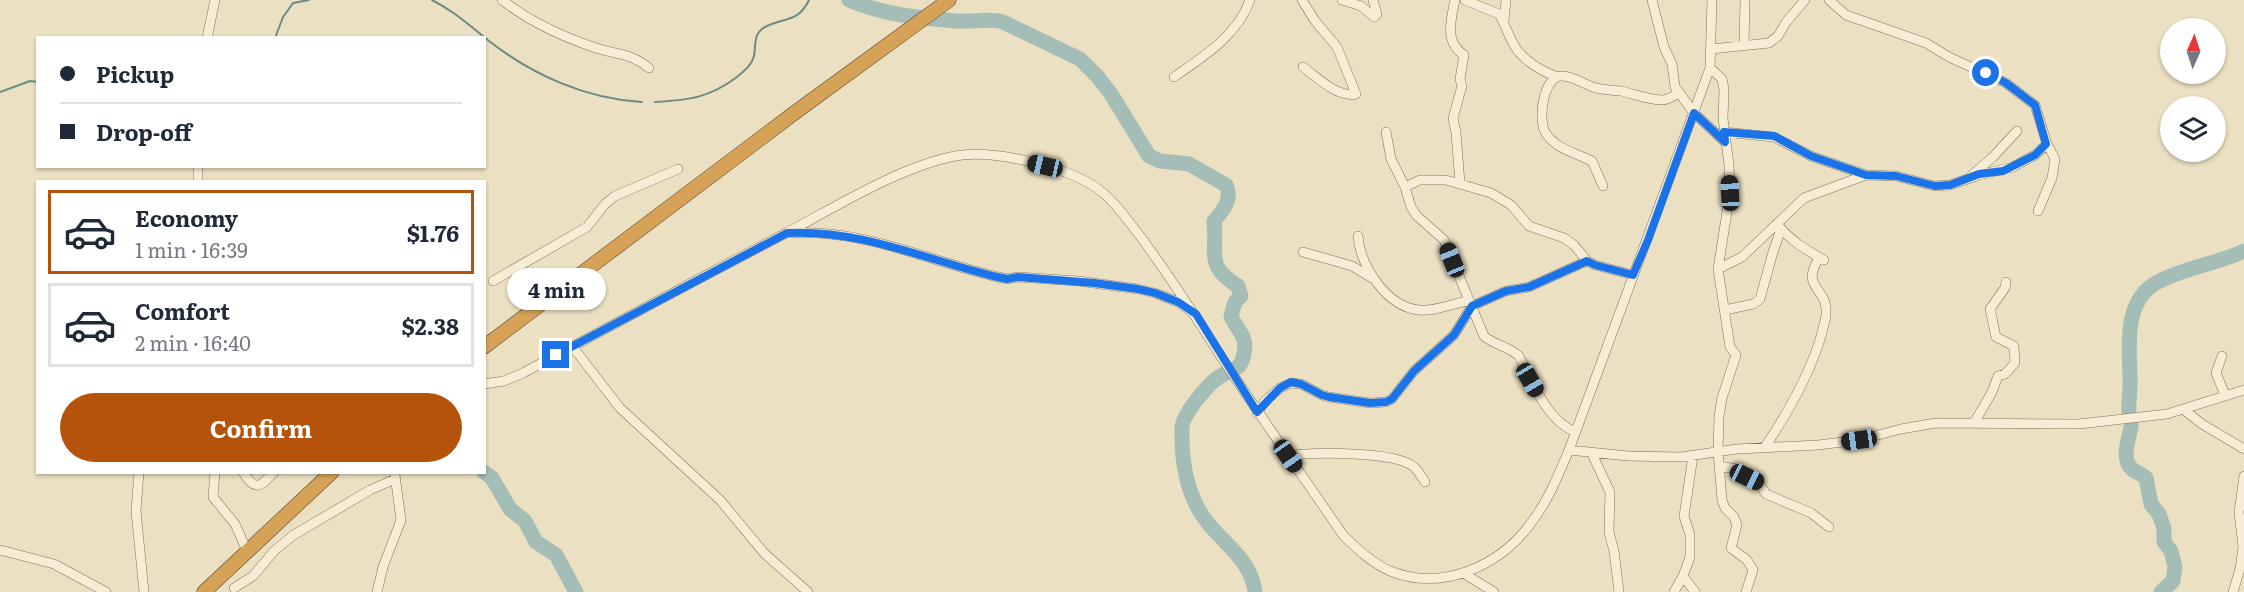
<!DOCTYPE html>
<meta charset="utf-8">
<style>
:root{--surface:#fff;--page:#f6f6f7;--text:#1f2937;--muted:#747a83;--line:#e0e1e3;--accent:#b45309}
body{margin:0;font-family:Literata,serif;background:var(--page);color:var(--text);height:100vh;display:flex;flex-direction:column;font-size:22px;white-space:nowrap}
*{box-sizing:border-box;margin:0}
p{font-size:20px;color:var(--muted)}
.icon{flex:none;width:33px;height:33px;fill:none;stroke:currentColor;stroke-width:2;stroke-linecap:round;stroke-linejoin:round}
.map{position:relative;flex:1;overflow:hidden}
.panel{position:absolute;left:36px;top:180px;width:450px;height:294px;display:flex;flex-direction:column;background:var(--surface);border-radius:0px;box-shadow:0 2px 4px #0004}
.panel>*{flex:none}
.guide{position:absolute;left:36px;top:36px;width:450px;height:132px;border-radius:0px;box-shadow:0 2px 4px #0004;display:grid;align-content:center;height:132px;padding:0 24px;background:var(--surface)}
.needle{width:39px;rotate:3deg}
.fabs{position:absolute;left:2160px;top:18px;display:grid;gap:12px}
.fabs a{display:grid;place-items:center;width:66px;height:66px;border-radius:50%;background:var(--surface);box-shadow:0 2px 4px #0004;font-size:30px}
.end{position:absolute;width:27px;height:27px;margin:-14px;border:8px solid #1a73e8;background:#fff;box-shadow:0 0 0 3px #fff}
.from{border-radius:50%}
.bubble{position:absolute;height:42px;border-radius:21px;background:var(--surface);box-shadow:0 2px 4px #0004;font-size:20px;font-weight:700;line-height:42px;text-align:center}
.car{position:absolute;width:18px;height:36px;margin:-18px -9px;border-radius:8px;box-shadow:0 0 4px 2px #0007;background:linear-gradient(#222 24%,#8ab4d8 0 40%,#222 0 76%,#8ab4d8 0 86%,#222 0)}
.guide b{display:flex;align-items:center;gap:21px;height:57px;font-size:22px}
.guide b+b{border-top:2px solid var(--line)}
.guide i{width:15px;height:15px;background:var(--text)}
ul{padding:10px 0 0;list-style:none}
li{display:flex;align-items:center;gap:18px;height:84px;margin:0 12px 9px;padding:0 12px;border:3px solid var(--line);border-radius:0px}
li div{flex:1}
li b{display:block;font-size:22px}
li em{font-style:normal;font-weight:700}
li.selected{border-color:var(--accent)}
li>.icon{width:54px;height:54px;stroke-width:1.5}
.action{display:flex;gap:12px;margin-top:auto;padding:12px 24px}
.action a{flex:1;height:69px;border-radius:36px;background:var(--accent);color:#fff;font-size:24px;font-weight:700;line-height:69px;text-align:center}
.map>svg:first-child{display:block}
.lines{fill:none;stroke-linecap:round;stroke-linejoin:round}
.stream{stroke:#6c8b84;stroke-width:2}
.river{stroke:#a4beb7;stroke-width:15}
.minor-casing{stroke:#83715a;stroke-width:10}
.highway-casing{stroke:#51402e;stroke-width:15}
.minor{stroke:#f6edd4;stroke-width:9}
.highway{stroke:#d5a257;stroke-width:14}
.route{stroke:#1a73e8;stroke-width:8}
</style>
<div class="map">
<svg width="2244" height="592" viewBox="0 0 2244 592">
<rect width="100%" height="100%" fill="#ebe0c2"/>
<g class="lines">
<path class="stream" d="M432,0C454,11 470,26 489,41C533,75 586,99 642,102
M275,38L283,17L293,3L309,0
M0,92L30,81L38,82
M655,102C689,100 709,98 737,77C744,71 752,65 754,56C756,46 753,33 765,27C784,17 798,23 809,0"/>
<path class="river" d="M849,0C884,15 920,18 957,21C973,22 988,18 1003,22L1080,59L1098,77L1111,94L1149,156L1160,161L1189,164L1226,185C1233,199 1223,211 1214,221C1218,253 1204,265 1238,286L1241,296L1235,302L1231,316C1234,324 1241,331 1244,340C1246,346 1244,360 1239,366C1234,370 1225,373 1219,377C1208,384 1183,414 1182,427C1181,461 1186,495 1207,522C1226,546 1251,560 1255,592
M2129,413C2128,401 2131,388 2130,376C2129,345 2124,301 2156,283C2182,268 2217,264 2244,251
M2131,426C2129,440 2120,460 2133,470C2138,473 2142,474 2146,478L2151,504L2159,514L2164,528V542L2171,551L2175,567L2173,581L2161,592
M484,472L492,478L510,509L525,521L536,542L556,555L576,592"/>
<defs>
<path id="minor" d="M502,0C529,21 561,36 593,47C615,55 630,52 649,68
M1302,0L1315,21L1337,47L1356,94C1337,98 1317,77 1303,67
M1342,0L1361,6L1374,17L1377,14L1373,0
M1455,0C1451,20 1444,42 1464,55L1460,79L1462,86L1453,118L1456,133L1460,183
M1465,0L1499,14C1505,24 1508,35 1514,45C1522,60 1542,71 1557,77
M1652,0L1664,47L1672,64L1675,87L1694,113L1725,142
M1829,0L1846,15L1926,43L1949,57L2006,83L2035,105L2047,144L2055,159L2052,178L2038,211
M1504,21L1506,0
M207,38L215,0
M1744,44L1745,0
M1711,49L1769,43L1778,36L1787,21L1805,0
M1710,68L1722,79L1724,89L1723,119L1729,164L1730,193L1718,269L1730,347L1736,355L1722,398L1719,416L1718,451L1722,500L1725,508L1734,517L1737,525L1731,548L1747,560L1753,570L1746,592
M1174,77C1203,57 1238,35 1250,0
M1386,132L1391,159L1405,187L1411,207L1417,216L1444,240L1484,336C1494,345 1508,346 1519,356C1534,384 1545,418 1575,432
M1724,132L1774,137L1811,156L1866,175L1896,176L1935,186L1950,185L1979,175L2013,167L2035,155L2047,144
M198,166V182
M1972,175L1993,157L2017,131
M1603,186L1592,161C1576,153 1555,149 1545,132C1538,119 1543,76 1562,76C1572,76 1584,84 1593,87C1602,90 1611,90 1621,91C1634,94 1648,100 1662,100C1668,100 1673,96 1679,93
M1405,187L1420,180H1446L1491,193L1511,205L1529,226L1564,238L1574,245L1587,261
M1778,225C1791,241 1806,250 1824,260
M789,233C865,228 934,264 1007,279L1018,277L1078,281L1138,289L1155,293L1178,302L1192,312
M1358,236C1360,266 1387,307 1419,310C1435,312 1452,303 1469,301
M1303,252L1352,266L1372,278
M1718,269L1742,257L1804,198L1866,175
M493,281L587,227L605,204L615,196L678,169
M1725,310L1753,304L1760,299L1773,252L1781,229
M572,346L620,408L720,500L764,553L808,592
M2222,356L2216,373L2225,395
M484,384L504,381L523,373C610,326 698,279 786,233C836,207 899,167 955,156C993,149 1072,167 1102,192C1117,204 1128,221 1140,236C1169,275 1194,314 1220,355C1260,416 1302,475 1343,535C1357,549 1372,563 1390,571C1442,592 1500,566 1531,523C1548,501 1558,476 1569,450L1710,68L1712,0
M2183,409L2202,424L2244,449
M1257,413L1265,401L1280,388L1291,383L1301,384L1322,395L1329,397L1370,403L1386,402L1392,399L1414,371L1454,335L1472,306L1506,291L1529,287L1587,261L1595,265L1633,275
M1974,423L1992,392L1998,376L2005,374L2015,363L2014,346L1996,337L1990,309L2005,288L2006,282
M1765,447C1790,409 1815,366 1825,321C1833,286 1798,292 1819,258
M1569,450L1628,456L1681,457L1737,449L1818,445L1859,440L1901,429L1936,423L2079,424L2167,414L2244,390
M1592,454L1610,492L1609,532L1614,551L1619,592
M1288,456C1312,452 1396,451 1414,467C1418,470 1422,478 1425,482
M1719,466L1736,469L1743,476L1759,483L1766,494L1811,513L1829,527
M139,472L136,511L144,592
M215,472L213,497L235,524L247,551
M243,472C256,492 260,487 274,472
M0,550L54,564L106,592
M1463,573L1494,592
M1683,576L1695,592
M234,588L253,576L274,551L292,536L370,490L395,479
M377,592L383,567L401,520L395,475
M1674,592L1683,576L1690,557V535L1684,516L1693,456
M2233,592L2240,569L2243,547L2239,512L2244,476"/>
<path id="highway" d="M484,347L793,114L949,0
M204,592L332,472"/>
</defs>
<use href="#minor" class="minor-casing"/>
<use href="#highway" class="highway-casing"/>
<use href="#minor" class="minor"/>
<use href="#highway" class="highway"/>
</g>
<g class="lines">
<path class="route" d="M556,355L787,233C859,229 924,259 993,276L1007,279L1018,277L1094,283L1138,289L1155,293L1178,302L1196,314L1257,412L1280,388L1291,382L1301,384L1322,395L1329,397L1370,403L1386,402L1392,399L1414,371L1454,335L1472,306L1506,291L1529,287L1587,261L1595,265L1633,275L1648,240L1694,113L1725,142L1724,132L1774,136L1811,156L1866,175L1896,176L1935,186L1950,185L1979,174L2003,171L2035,155L2046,144L2035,105L2006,83L1986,73"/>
</g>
</svg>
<div class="fabs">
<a><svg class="needle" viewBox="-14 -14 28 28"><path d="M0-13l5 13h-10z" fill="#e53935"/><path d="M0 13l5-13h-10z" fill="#747a83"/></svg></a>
<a><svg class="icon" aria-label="layers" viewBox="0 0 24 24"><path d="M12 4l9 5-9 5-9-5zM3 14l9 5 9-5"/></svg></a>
</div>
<i class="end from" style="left:1986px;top:73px"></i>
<i class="end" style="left:556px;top:355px"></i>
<div class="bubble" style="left:507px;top:268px;width:99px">4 min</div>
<i class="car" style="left:1045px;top:166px;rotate:283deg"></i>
<i class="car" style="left:1730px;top:193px;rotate:357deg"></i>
<i class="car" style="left:1452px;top:260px;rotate:338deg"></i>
<i class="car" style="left:1530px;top:380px;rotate:150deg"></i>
<i class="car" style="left:1859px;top:440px;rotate:262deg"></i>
<i class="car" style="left:1288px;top:456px;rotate:145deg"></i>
<i class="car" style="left:1747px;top:477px;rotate:116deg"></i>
<div class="guide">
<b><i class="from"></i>Pickup</b>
<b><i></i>Drop-off</b>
</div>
<section class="panel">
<ul>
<li class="selected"><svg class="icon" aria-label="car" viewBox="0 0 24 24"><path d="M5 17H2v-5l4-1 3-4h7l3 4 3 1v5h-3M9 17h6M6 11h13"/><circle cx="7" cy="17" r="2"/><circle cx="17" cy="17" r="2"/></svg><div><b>Economy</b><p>1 min · 16:39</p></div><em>$1.76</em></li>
<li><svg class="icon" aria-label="car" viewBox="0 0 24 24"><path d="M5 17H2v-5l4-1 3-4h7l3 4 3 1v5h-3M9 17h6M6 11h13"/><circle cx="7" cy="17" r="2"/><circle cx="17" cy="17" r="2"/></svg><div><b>Comfort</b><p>2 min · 16:40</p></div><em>$2.38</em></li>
</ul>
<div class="action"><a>Confirm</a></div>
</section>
</div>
